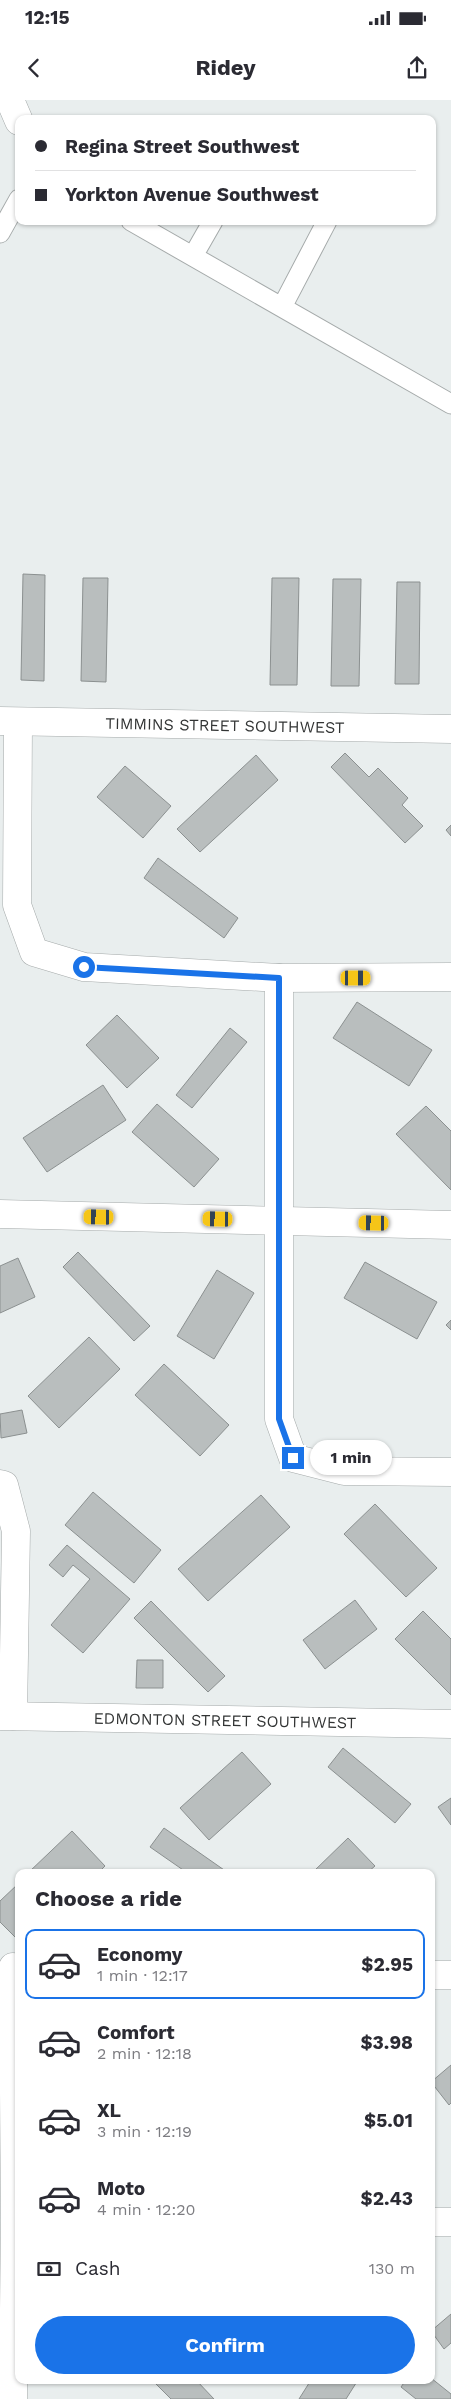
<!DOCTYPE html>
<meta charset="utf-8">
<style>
:root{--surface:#fff;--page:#f7f7f7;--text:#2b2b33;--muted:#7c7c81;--line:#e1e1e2;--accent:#1a73e8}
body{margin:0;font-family:"Work Sans",sans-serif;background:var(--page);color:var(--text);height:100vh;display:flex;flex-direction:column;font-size:19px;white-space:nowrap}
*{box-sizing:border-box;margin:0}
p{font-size:16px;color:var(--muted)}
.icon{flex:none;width:28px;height:28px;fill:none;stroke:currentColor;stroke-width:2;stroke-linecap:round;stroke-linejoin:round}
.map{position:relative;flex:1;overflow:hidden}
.side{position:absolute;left:15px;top:1769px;width:420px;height:515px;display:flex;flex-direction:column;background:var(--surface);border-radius:10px;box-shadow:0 1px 4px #0004}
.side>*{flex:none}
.hud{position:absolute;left:15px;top:15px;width:421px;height:110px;border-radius:10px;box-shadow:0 1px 4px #0004;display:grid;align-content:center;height:110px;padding:0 20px;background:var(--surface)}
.end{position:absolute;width:22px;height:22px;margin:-11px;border:6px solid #1a73e8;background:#fff;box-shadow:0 0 0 2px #fff}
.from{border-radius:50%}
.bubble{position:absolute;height:35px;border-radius:18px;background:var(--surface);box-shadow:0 1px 4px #0004;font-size:16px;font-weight:700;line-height:35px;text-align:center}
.car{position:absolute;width:15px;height:30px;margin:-15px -8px;border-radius:6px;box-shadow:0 0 4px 1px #0007;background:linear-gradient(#f5c518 24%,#345 0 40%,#f5c518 0 76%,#345 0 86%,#f5c518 0)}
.hud b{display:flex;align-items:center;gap:18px;height:48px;font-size:19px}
.hud b+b{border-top:1px solid var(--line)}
.hud i{width:12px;height:12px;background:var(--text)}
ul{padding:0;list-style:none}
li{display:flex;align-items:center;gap:15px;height:70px;margin:0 10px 8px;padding:0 10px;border:2px solid transparent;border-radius:10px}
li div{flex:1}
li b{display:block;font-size:19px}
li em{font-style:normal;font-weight:700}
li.on{border-color:var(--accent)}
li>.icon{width:45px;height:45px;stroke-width:1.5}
h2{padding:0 20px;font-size:22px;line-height:60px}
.pay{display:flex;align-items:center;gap:12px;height:55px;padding:0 20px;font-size:19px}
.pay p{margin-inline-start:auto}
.primary-button{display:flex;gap:10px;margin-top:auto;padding:10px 20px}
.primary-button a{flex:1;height:58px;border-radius:30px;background:var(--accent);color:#fff;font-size:20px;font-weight:700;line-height:58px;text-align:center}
.status{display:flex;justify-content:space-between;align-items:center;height:35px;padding:0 25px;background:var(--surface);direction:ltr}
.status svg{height:14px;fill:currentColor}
header{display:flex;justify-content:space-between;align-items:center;height:65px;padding:0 20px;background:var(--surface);font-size:22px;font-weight:700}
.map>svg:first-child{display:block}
.building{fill:#b9bebe;stroke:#8b9090}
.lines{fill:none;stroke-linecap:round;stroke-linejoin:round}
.lane-casing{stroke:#a5aaaa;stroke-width:21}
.street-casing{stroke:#a5aaaa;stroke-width:29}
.lane{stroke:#fff;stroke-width:19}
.street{stroke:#fff;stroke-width:28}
.route{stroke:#1a73e8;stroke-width:6}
.labels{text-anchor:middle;stroke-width:5;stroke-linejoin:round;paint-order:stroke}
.street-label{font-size:16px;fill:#323434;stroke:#e9eeee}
</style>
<div class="status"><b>12:15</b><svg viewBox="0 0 49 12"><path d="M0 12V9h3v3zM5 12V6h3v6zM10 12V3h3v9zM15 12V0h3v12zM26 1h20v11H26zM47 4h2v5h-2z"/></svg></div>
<header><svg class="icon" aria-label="back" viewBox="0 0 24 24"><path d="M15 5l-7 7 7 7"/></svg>Ridey<svg class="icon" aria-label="share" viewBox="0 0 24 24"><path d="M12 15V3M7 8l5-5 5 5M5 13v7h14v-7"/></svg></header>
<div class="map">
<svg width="451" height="2299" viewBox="0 0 451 2299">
<rect width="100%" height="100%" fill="#e9eeee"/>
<path class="building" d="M23,474L45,475L44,581L21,580Z
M83,478H108L106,582L81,581Z
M272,478H299L297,585H270Z
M333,479H361L359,586H331Z
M397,482H420L419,584H395Z
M345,653L369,677L378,668L408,698L402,705L423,726L405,743L331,667Z
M256,655L278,680L200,752L177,729Z
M125,666L171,706L143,738L97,697Z
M451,725V736L446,730Z
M158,758L238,818L224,838L144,778Z
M357,902L432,950L409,986L333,938Z
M117,915L159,958L127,988L86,945Z
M230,928L247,942L192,1008L176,995Z
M103,985L126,1020L47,1072L23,1038Z
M157,1004L219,1059L194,1087L132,1032Z
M426,1006L451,1031V1090L396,1034Z
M78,1152L150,1226L134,1241L63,1167Z
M18,1158L35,1197L0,1213V1166Z
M365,1162L437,1202L417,1239L344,1198Z
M217,1170L254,1193L214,1259L177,1236Z
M451,1220V1230L446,1225Z
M89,1237L120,1269L59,1328L28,1296Z
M164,1264L229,1325L200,1356L135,1295Z
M22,1310L27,1333L1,1338L0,1314Z
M93,1392L161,1450L134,1483L65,1425Z
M261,1395L290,1427L208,1501L178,1469Z
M375,1404L437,1468L406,1497L344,1434Z
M67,1445L130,1499L83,1553L51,1525L90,1479L73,1465L63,1477L49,1465Z
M355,1500L377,1529L325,1569L303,1540Z
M151,1501L225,1576L208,1592L134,1518Z
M423,1511L451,1539V1595L395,1539Z
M137,1560H163V1588H136Z
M343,1648L411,1704L395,1723L328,1667Z
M242,1652L271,1684L209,1740L180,1708Z
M451,1698V1725L438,1707Z
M164,1728L227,1772H186L150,1747Z
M72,1731L105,1766L99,1772H29Z
M348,1738L375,1766L368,1772H313Z
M19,1783V1841L0,1822V1801Z
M451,1965V2003L449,2005L431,1982Z
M451,2214V2243L444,2249L431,2231Z
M431,2278L451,2294V2299H416L401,2287L406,2280Z
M152,2280H196L214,2299H171Z
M311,2280H358L346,2299H299Z"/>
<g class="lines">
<defs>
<path id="lane" d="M131,121L451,304
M0,133L19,99
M193,156L213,121
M282,207L327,121"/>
<g id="street">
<path d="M10,0L19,21"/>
<path id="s1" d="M0,621L451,629"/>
<path d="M18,622L17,805L34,852L84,867L279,878L451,877"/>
<path d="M279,878V1319L293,1358L344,1371L451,1372"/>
<path d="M0,1114L451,1125"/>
<path d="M0,1384L4,1385L16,1431L13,1616"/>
<path id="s2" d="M0,1616L451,1624"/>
<path d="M431,1875H451"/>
<path d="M431,2122H451"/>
<path d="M13,2299L15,2120L13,1867"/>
</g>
</defs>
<use href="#lane" class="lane-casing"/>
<use href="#street" class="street-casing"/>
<use href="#lane" class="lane"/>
<use href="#street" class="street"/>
</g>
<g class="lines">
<path class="route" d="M84,867L279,878V1319L293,1358"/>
</g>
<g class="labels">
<g class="street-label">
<text dy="6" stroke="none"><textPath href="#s1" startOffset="225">TIMMINS STREET SOUTHWEST</textPath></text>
<text dy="6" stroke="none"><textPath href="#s2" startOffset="225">EDMONTON STREET SOUTHWEST</textPath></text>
</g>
</g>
</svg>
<i class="end from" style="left:84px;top:867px"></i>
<i class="end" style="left:293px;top:1358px"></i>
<div class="bubble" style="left:310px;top:1340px;width:82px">1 min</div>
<i class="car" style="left:356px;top:878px;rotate:90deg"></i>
<i class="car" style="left:99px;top:1117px;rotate:271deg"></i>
<i class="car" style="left:218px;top:1119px;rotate:271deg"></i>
<i class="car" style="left:374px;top:1123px;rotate:271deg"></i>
<div class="hud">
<b><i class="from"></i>Regina Street Southwest</b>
<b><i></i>Yorkton Avenue Southwest</b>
</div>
<section class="side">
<h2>Choose a ride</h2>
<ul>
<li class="on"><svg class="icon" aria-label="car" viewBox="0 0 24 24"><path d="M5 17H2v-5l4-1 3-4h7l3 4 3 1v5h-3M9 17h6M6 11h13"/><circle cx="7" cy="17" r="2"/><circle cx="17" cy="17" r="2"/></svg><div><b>Economy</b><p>1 min · 12:17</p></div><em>$2.95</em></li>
<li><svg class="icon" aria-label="car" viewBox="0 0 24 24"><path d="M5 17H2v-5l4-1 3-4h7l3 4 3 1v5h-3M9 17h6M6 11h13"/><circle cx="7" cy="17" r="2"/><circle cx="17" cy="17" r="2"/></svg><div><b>Comfort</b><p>2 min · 12:18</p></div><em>$3.98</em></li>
<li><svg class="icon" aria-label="car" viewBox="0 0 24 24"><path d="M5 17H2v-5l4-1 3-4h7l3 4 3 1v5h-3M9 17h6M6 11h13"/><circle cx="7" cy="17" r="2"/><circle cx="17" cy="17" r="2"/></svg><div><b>XL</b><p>3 min · 12:19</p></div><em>$5.01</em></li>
<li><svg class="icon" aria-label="car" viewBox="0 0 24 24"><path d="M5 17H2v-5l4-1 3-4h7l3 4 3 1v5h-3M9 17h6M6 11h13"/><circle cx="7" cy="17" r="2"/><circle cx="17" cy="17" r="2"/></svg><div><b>Moto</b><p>4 min · 12:20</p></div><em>$2.43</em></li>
</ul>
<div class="pay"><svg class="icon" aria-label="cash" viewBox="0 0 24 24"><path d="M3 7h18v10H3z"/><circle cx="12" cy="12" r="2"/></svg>Cash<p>130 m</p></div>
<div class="primary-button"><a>Confirm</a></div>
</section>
</div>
